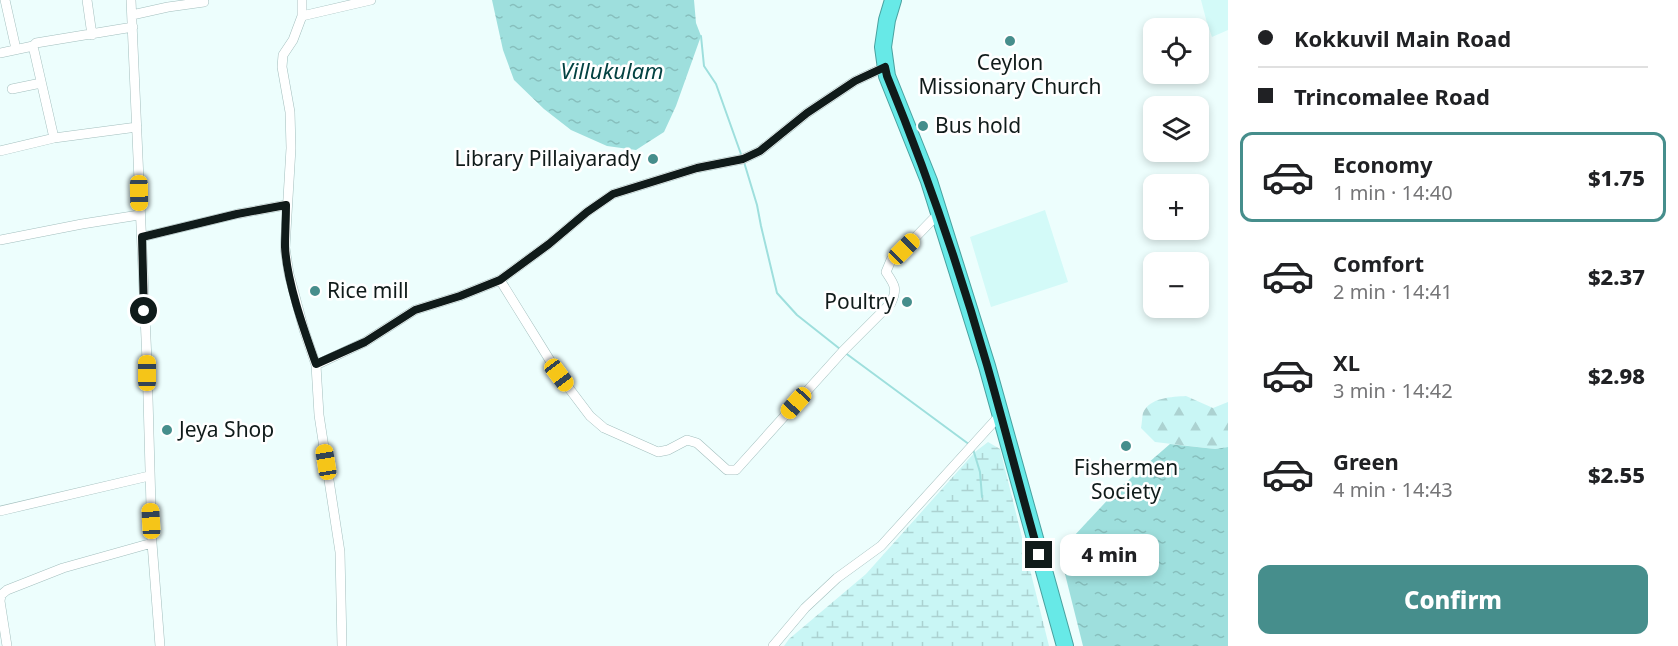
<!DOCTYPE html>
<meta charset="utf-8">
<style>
:root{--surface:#fff;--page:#f2f2f2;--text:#202124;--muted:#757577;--line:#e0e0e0;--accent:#468e8c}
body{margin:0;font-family:"Noto Sans",sans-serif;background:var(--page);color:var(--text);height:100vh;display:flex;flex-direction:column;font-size:22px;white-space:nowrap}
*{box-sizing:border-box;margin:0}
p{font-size:20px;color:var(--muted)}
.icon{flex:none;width:33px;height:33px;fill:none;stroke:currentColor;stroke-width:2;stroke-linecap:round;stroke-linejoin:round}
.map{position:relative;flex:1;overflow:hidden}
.sheet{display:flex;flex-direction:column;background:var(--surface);width:450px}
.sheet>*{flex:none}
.guide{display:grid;align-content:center;height:132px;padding:0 30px;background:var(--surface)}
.controls{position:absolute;left:1143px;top:18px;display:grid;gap:12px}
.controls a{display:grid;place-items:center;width:66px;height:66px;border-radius:12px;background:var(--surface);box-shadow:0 3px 9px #0003;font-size:30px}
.end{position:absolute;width:27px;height:27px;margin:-14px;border:8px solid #101b1a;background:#fff;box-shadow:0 0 0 3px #fff}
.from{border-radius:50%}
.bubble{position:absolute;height:42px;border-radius:12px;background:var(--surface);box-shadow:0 3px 9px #0003;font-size:20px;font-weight:800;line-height:42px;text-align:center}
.car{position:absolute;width:18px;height:36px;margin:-18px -9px;border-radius:8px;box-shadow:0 0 4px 2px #0007;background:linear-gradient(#f5c518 24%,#345 0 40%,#f5c518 0 76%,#345 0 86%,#f5c518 0)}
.guide b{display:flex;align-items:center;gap:21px;height:57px;font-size:22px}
.guide b+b{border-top:2px solid var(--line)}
.guide i{width:15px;height:15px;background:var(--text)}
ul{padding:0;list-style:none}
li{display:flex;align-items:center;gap:18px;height:90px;margin:0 12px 9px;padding:0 18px;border:3px solid transparent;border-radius:12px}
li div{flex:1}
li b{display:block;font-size:22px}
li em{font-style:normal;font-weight:800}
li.selected{border-color:var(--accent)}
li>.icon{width:54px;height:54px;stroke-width:1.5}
.button{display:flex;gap:12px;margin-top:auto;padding:12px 30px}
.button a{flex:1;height:69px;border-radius:12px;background:var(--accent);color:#fff;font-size:24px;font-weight:800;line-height:69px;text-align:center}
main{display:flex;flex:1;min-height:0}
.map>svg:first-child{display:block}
.built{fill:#d3faf8}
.forest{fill:url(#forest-firs)}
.wetland{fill:url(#wetland-marsh)}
.water{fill:url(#water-ripples)}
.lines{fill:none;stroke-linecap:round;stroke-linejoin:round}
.stream{stroke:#9edfdd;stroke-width:2}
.street-casing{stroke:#a3bfbe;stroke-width:10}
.highway-casing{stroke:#49a19f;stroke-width:18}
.street{stroke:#fff;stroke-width:9}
.highway{stroke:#67e9e7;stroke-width:16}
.route{stroke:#101b1a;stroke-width:8}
.poi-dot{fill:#468e8c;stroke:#fff;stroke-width:2}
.labels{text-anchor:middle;stroke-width:5;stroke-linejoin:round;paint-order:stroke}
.poi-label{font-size:21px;fill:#101b1a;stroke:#fff;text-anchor:start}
.water-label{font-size:22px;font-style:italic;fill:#034242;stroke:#fff}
</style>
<main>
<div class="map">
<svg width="1228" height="646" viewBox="0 0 1228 646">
<defs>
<pattern id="forest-firs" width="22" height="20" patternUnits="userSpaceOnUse" patternTransform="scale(1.5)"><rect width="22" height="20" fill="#c9f6f5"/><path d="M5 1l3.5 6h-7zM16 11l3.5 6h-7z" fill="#acd2d1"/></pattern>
<pattern id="wetland-marsh" width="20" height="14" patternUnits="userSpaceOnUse" patternTransform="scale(1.5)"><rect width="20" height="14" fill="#c9f6f5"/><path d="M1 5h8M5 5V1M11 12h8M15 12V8" fill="none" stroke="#acd2d1"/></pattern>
<pattern id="water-ripples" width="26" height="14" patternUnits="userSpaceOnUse" patternTransform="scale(1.5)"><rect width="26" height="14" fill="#9edfdd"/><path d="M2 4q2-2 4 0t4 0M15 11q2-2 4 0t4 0" fill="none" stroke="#87bfbd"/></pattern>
</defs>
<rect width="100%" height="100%" fill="#edfefd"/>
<path class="built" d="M1201,0H1228V30L1212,37L1207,23Z
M1045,210L1068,282L991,307L970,237Z"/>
<path class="forest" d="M1186,396L1213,408L1228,402V447L1215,449L1155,442L1141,428C1142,423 1142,417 1143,413C1150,397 1172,397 1186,396Z"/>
<path class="wetland" d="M988,442L1000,449L1049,646H784L789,639L866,574L975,452Z"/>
<path class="water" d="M492,0H694L696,23L701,36L676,106L664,132L636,150L607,146L571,130L544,109L514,80L503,50Z
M1170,444L1215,449L1228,447V646H1083L1062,562L1073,537L1116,491Z"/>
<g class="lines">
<path class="stream" d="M701,36L704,66L716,84L742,157
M744,162L757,205L761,226L777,293L797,315L840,349
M844,352L970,445
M973,449L980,472L982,497"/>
<defs>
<path id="street" d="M5,0L16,49
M87,0L92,35
M131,0L147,361L152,543L160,646
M302,0V16L293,40L283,55L282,67L290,112L291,148L285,248L289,274L304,330L316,365L319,415L340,552L342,646
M132,15L168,7L204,2
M302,16L371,0
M33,46L54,138
M0,53L33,46L36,43L133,27
M12,89L41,83
M0,151L54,138L137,127
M142,237L237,214L286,205
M0,240L82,224L139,215
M500,280L559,375L590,416L604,428L658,452L668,450L687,440L697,443L727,470H736L843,351L891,303C898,288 894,284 886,272L891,260L904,249L939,213
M316,365L365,342L415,310L460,296L500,280L549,244L587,212L613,194L697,168L743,159L760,151L807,113L855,81L885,67
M0,511L149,476
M7,646L0,601L1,595L7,590L63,568L152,543
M773,646L805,608L837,578L881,546L1000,415"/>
<path id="highway" d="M893,0L887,20L883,47L887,76L929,181L987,366L1065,646"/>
</defs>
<use href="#street" class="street-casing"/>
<use href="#highway" class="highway-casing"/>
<use href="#street" class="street"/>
<use href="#highway" class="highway"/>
</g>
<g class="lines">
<path class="route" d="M144,311L142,237L237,214L286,205C286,219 285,233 285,247C287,283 304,330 316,364L365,342L415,310L460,296L500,280L549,244L587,212L613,194L697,168L743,159L760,151L807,113L855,81L885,67L887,76C926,171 959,267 987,365C1005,428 1021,492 1039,555"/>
</g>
<g class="poi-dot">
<circle cx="1010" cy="41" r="6"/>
<circle cx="923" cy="126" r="6"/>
<circle cx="653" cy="159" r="6"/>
<circle cx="315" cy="291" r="6"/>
<circle cx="907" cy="302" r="6"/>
<circle cx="167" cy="430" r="6"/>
<circle cx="1126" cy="446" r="6"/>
</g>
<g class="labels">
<g class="poi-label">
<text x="1010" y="70" text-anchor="middle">Ceylon<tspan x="1010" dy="24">Missionary Church</tspan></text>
<text x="935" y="133">Bus hold</text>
<text x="641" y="166" text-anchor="end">Library Pillaiyarady</text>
<text x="327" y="298">Rice mill</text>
<text x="895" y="309" text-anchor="end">Poultry</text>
<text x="179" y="437">Jeya Shop</text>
<text x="1126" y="475" text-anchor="middle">Fishermen<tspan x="1126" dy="24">Society</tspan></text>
</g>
<g class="water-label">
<text x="612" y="79">Villukulam</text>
</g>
</g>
</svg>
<div class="controls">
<a><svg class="icon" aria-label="locate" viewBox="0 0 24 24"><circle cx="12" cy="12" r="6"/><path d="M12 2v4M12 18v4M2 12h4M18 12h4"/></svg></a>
<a><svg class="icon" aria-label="layers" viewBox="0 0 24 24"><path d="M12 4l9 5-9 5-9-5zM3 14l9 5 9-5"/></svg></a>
<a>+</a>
<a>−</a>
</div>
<i class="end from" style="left:144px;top:311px"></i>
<i class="end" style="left:1039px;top:555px"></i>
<div class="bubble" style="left:1060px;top:534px;width:99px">4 min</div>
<i class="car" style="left:139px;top:193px;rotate:179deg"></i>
<i class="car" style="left:904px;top:249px;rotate:45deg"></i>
<i class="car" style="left:147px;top:373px;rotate:0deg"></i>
<i class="car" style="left:559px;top:375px;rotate:143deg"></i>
<i class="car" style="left:796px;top:403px;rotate:222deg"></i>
<i class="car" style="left:326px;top:462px;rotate:351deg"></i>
<i class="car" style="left:151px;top:521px;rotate:357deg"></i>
</div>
<section class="sheet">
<div class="guide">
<b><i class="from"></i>Kokkuvil Main Road</b>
<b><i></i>Trincomalee Road</b>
</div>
<ul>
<li class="selected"><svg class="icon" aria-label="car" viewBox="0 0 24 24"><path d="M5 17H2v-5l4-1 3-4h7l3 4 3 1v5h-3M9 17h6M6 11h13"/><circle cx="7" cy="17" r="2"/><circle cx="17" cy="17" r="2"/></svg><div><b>Economy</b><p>1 min · 14:40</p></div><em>$1.75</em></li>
<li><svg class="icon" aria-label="car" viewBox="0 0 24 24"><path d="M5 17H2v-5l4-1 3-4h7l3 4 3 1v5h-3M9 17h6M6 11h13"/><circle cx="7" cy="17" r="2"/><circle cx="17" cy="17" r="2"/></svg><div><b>Comfort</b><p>2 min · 14:41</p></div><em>$2.37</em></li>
<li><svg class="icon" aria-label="car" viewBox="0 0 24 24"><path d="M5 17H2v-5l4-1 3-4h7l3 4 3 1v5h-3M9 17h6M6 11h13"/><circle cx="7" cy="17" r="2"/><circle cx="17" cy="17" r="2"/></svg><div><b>XL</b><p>3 min · 14:42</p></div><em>$2.98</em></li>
<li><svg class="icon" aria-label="car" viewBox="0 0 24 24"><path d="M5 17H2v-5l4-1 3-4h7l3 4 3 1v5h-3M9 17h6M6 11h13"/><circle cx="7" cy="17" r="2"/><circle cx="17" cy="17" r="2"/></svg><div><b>Green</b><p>4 min · 14:43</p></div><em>$2.55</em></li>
</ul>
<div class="button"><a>Confirm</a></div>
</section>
</main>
